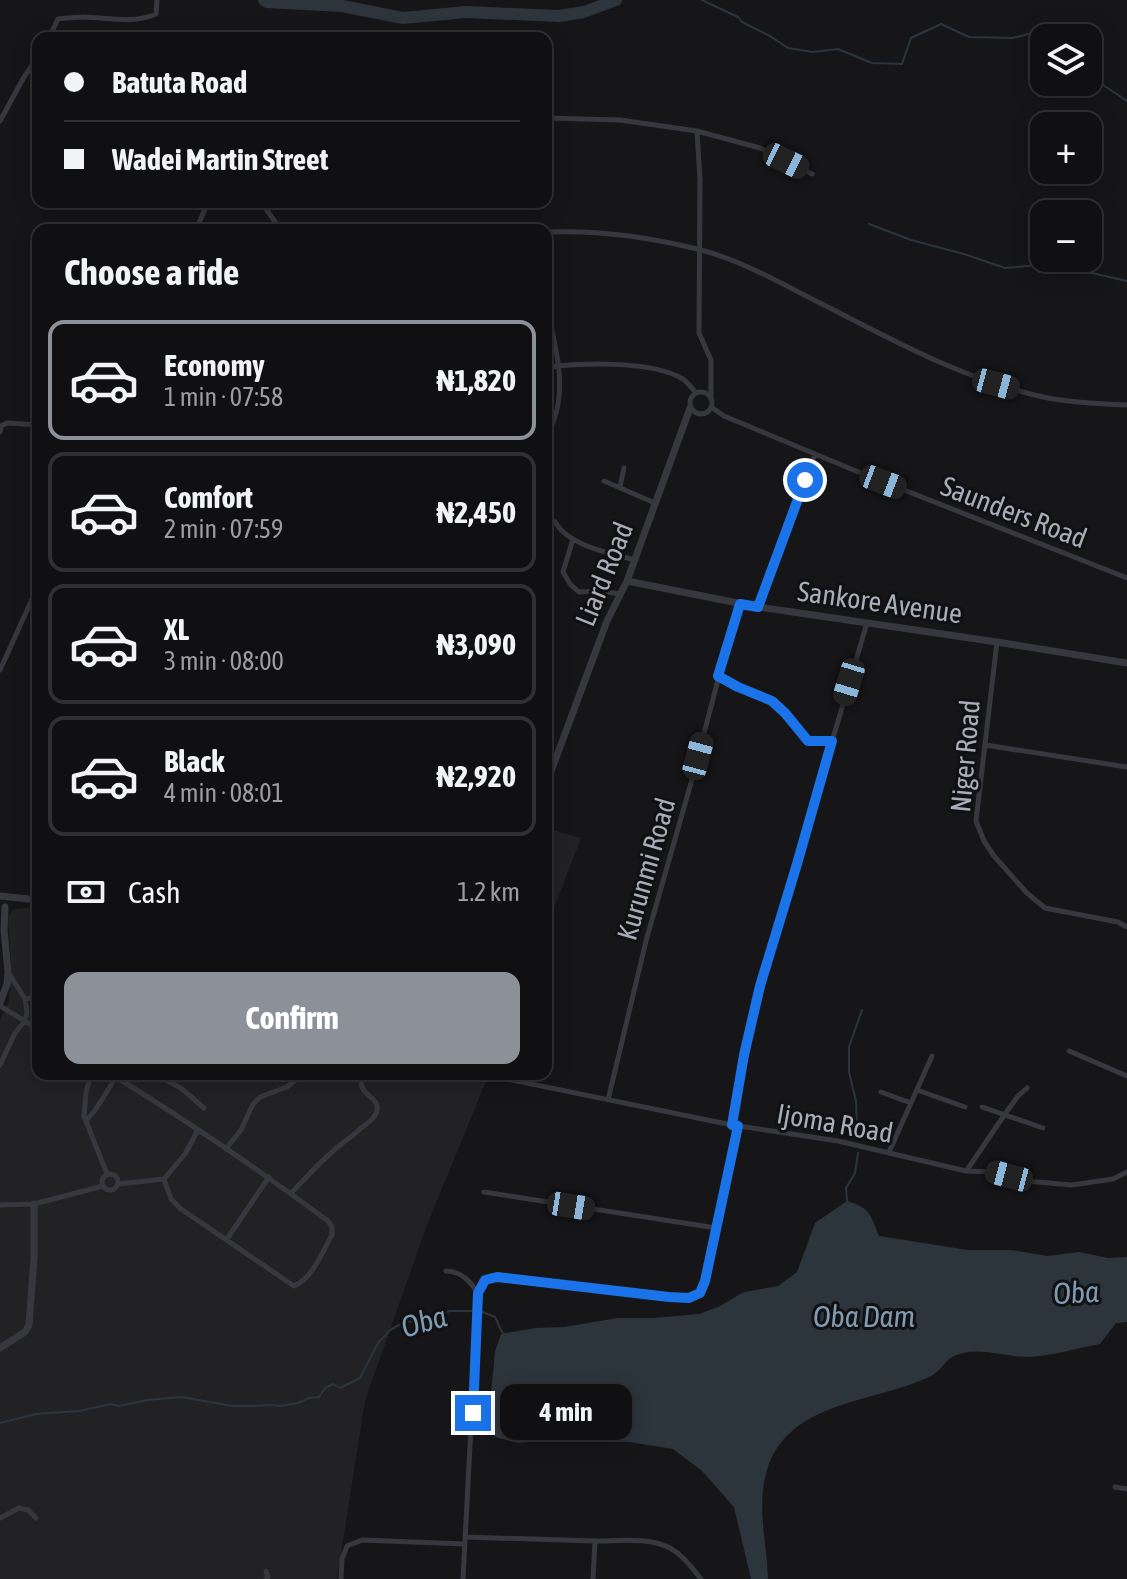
<!DOCTYPE html>
<meta charset="utf-8">
<style>
:root{--surface:#101012;--page:#1e1e20;--text:#f1f3f6;--muted:#9c9d9f;--line:#303032;--accent:#8c9099}
body{margin:0;font-family:"Asap Condensed",sans-serif;background:var(--page);color:var(--text);height:100vh;display:flex;flex-direction:column;font-size:30px;white-space:nowrap}
*{box-sizing:border-box;margin:0}
p{font-size:26px;color:var(--muted)}
.icon{flex:none;width:44px;height:44px;fill:none;stroke:currentColor;stroke-width:2;stroke-linecap:round;stroke-linejoin:round}
.map{position:relative;flex:1;overflow:hidden}
.side{position:absolute;left:32px;top:224px;width:520px;height:856px;display:flex;flex-direction:column;background:var(--surface);border-radius:16px;box-shadow:0 4px 20px #0003,0 0 0 2px var(--line)}
.side>*{flex:none}
.guide{position:absolute;left:32px;top:32px;width:520px;height:176px;border-radius:16px;box-shadow:0 4px 20px #0003,0 0 0 2px var(--line);display:grid;align-content:center;height:176px;padding:0 32px;background:var(--surface)}
.fabs{position:absolute;left:1030px;top:24px;display:grid;gap:16px}
.fabs a{display:grid;place-items:center;width:72px;height:72px;border-radius:16px;background:var(--surface);box-shadow:0 4px 20px #0003,0 0 0 2px var(--line);font-size:40px}
.end{position:absolute;width:36px;height:36px;margin:-18px;border:10px solid #1a73e8;background:#fff;box-shadow:0 0 0 4px #fff}
.from{border-radius:50%}
.bubble{position:absolute;height:56px;border-radius:16px;background:var(--surface);box-shadow:0 4px 20px #0003,0 0 0 2px var(--line);font-size:26px;font-weight:700;line-height:56px;text-align:center}
.car{position:absolute;width:24px;height:48px;margin:-24px -12px;border-radius:10px;box-shadow:0 0 6px 2px #0007;background:linear-gradient(#222 24%,#8ab4d8 0 40%,#222 0 76%,#8ab4d8 0 86%,#222 0)}
.guide b{display:flex;align-items:center;gap:28px;height:76px;font-size:30px}
.guide b+b{border-top:2px solid var(--line)}
.guide i{width:20px;height:20px;background:var(--text)}
ul{padding:0;list-style:none}
li{display:flex;align-items:center;gap:24px;height:120px;margin:0 16px 12px;padding:0 16px;border:4px solid var(--line);border-radius:16px}
li div{flex:1}
li b{display:block;font-size:30px}
li em{font-style:normal;font-weight:700}
li.selected{border-color:var(--accent)}
li>.icon{width:72px;height:72px;stroke-width:1.5}
h2{padding:0 32px;font-size:36px;line-height:96px}
.pay{display:flex;align-items:center;gap:20px;height:88px;padding:0 32px;font-size:30px}
.pay p{margin-inline-start:auto}
.button{display:flex;gap:16px;margin-top:auto;padding:16px 32px}
.button a{flex:1;height:92px;border-radius:16px;background:var(--accent);color:#fff;font-size:32px;font-weight:700;line-height:92px;text-align:center}
.map>svg:first-child{display:block}
.built{fill:#222225}
.water{fill:#2c353c}
.lines{fill:none;stroke-linecap:round;stroke-linejoin:round}
.stream{stroke:#2c353c;stroke-width:2}
.river{stroke:#2c353c;stroke-width:12}
.minor{stroke:#37383d;stroke-width:5}
.tertiary{stroke:#37383d;stroke-width:7}
.route{stroke:#1a73e8;stroke-width:10}
.labels{text-anchor:middle;stroke-width:6;stroke-linejoin:round;paint-order:stroke}
.street-label{font-size:28px;fill:#a8adb8;stroke:#111113}
.water-label{font-size:30px;font-style:italic;fill:#7f9bb3;stroke:#111113}
</style>
<div class="map">
<svg width="1127" height="1579" viewBox="0 0 1127 1579">
<rect width="100%" height="100%" fill="#161618"/>
<path class="built" d="M546,828L581,838L546,928Z
M26,908L38,909V1074H489L427,1225L365,1401L337,1579H0V1019L9,1001L11,963L8,916L14,909Z"/>
<path class="water" d="M847,1201C870,1207 871,1216 879,1236L968,1250H1011L1047,1256L1079,1252L1108,1258L1127,1257V1322L1116,1323L1100,1344C1077,1348 1052,1356 1028,1357C1004,1357 980,1346 956,1355C947,1358 941,1370 933,1375C930,1377 926,1378 922,1380C867,1403 788,1403 767,1470C756,1506 767,1543 768,1579H751L734,1507L702,1471L673,1449L629,1442L548,1440L519,1443L495,1437L489,1414L495,1352L501,1334L536,1328L564,1327L618,1318H653L699,1314L718,1307L744,1292L778,1286L797,1272L815,1223Z"/>
<g class="lines">
<path class="stream" d="M702,0L738,17L742,22L770,36L788,48L813,52L838,49L872,63L902,64L911,38L941,24L969,37L1013,38L1035,32L1044,42
M1088,71L1100,83L1127,101
M869,224L911,240L964,254L1005,268L1052,264L1127,281
M857,1133L856,1101L849,1072V1047L862,1010
M847,1201L846,1188L855,1173L858,1153
M0,1423L36,1414L79,1411L111,1404L119,1406L147,1400L182,1397L232,1406H253L269,1405L281,1406L298,1403L309,1398L319,1397L325,1388L333,1384L340,1388L360,1378L378,1343L390,1330L401,1324L450,1311H480L495,1317L502,1332L506,1335"/>
<path class="river" d="M264,0L267,2L342,6L403,18L466,12L559,16L584,12L616,0"/>
<path class="minor" d="M49,38L58,19C67,18 76,17 85,17C109,18 133,24 156,14L157,0
M546,118L620,120L697,131L760,148L812,174
M0,121L24,77L38,57
M697,131L700,180L699,333L711,360V399
M261,202L281,230
M196,230L208,202
M546,232C596,230 649,237 697,249C743,260 787,287 830,308C898,343 972,383 1048,398C1074,403 1101,404 1127,405
M546,305C556,348 571,396 546,436
M546,367C582,363 651,360 683,379C688,383 692,388 696,393
M690 403a11 11 0 1 1 22 0a11 11 0 1 1-22 0Z
M711,407L724,416L856,471L1127,578
M0,432L1,426L7,423L38,425
M604,481L655,503
M620,487L624,468
M555,522C570,547 608,552 634,560
M573,539L563,572L570,584L579,592L602,591L620,594
M758,607L815,454
M997,642L976,821L984,841L994,856L1027,893L1045,908L1118,922L1127,927
M0,670L38,586
M718,676L738,687L772,701L785,713L808,741H832
M985,745L1127,767
M38,766C32,781 34,792 38,807
M546,792L550,775
M25,999L38,997
M0,1006L38,1029
M1069,1051L1127,1076
M0,1065L15,1033L25,1021L27,1012L25,999L8,972
M91,1074L86,1093L84,1116L107,1174
M111,1074C186,1120 258,1169 328,1221L332,1227V1235C322,1252 313,1278 294,1286L181,1209L171,1199L164,1179
M154,1074L181,1088L204,1108
M505,1074L507,1079L732,1125L838,1141L966,1171L993,1172L1026,1181L1072,1185L1113,1179L1127,1172
M917,1090L965,1107
M881,1092L911,1103
M608,1100L646,941L691,783L729,638L740,604
M982,1107L1043,1128
M86,1121L96,1109L116,1077
M732,1125L744,1055L760,986L867,623
M226,1149L241,1130L253,1104L260,1097L287,1087L302,1074
M889,1152L932,1056
M967,1170L1005,1114L1018,1096L1027,1088
M102 1182a8 8 0 1 1 16 0a8 8 0 1 1-16 0Z
M118,1184L164,1179L185,1154L198,1130
M484,1192L716,1228
M291,1193C304,1180 317,1165 331,1153C340,1144 351,1138 360,1129C365,1125 376,1118 377,1111C380,1094 356,1098 362,1074
M0,1205L34,1204L103,1186
M227,1239L269,1177
M446,1271C462,1272 469,1280 478,1293
M1115,1487L1127,1489
M0,1518L19,1508L28,1510L36,1518
M465,1537L595,1541L593,1579
M595,1541C619,1541 649,1537 670,1548C683,1555 692,1568 701,1579
M266,1579L268,1577L266,1571
M341,1579L342,1559L347,1546L362,1540L465,1544
M463,1579L478,1293L485,1280L497,1277L649,1295L689,1298L700,1293L705,1281L738,1126"/>
<path class="tertiary" d="M627,581L758,607L997,642L1127,663
M546,776L550,774L607,621L627,581L690,408
M0,896L38,900
M0,1003L7,984L8,972L4,930L5,907
M0,1348L25,1332L29,1325L34,1258V1204"/>
</g>
<g class="lines">
<path class="route" d="M473,1413L478,1293L485,1280L497,1277L669,1297L689,1298L700,1293L705,1281L738,1126L732,1125L744,1055L760,986L797,864L832,741H808L785,713L772,701L738,687L718,676L740,604L758,607L805,480"/>
</g>
<g class="labels">
<g class="street-label">
<text transform="translate(1014 512) rotate(21)" y="10">Saunders Road</text>
<text transform="translate(604 574) rotate(-68)" y="10">Liard Road</text>
<text transform="translate(880 602) rotate(8)" y="10">Sankore Avenue</text>
<text transform="translate(965 756) rotate(-85)" y="10">Niger Road</text>
<text transform="translate(646 869) rotate(-74)" y="10">Kurunmi Road</text>
<text transform="translate(835 1123) rotate(10)" y="10">Ijoma Road</text>
</g>
<g class="water-label">
<text transform="translate(1076 1293) rotate(-3)" y="10">Oba</text>
<text x="864" y="1327">Oba Dam</text>
<text transform="translate(424 1322) rotate(-16)" y="10">Oba</text>
</g>
</g>
</svg>
<div class="fabs">
<a><svg class="icon" aria-label="layers" viewBox="0 0 24 24"><path d="M12 4l9 5-9 5-9-5zM3 14l9 5 9-5"/></svg></a>
<a>+</a>
<a>−</a>
</div>
<i class="end from" style="left:805px;top:480px"></i>
<i class="end" style="left:473px;top:1413px"></i>
<div class="bubble" style="left:500px;top:1384px;width:132px">4 min</div>
<i class="car" style="left:786px;top:161px;rotate:116deg"></i>
<i class="car" style="left:996px;top:384px;rotate:105deg"></i>
<i class="car" style="left:883px;top:482px;rotate:111deg"></i>
<i class="car" style="left:849px;top:682px;rotate:197deg"></i>
<i class="car" style="left:698px;top:756px;rotate:15deg"></i>
<i class="car" style="left:1009px;top:1176px;rotate:285deg"></i>
<i class="car" style="left:571px;top:1206px;rotate:99deg"></i>
<div class="guide">
<b><i class="from"></i>Batuta Road</b>
<b><i></i>Wadei Martin Street</b>
</div>
<section class="side">
<h2>Choose a ride</h2>
<ul>
<li class="selected"><svg class="icon" aria-label="car" viewBox="0 0 24 24"><path d="M5 17H2v-5l4-1 3-4h7l3 4 3 1v5h-3M9 17h6M6 11h13"/><circle cx="7" cy="17" r="2"/><circle cx="17" cy="17" r="2"/></svg><div><b>Economy</b><p>1 min · 07:58</p></div><em>₦1,820</em></li>
<li><svg class="icon" aria-label="car" viewBox="0 0 24 24"><path d="M5 17H2v-5l4-1 3-4h7l3 4 3 1v5h-3M9 17h6M6 11h13"/><circle cx="7" cy="17" r="2"/><circle cx="17" cy="17" r="2"/></svg><div><b>Comfort</b><p>2 min · 07:59</p></div><em>₦2,450</em></li>
<li><svg class="icon" aria-label="car" viewBox="0 0 24 24"><path d="M5 17H2v-5l4-1 3-4h7l3 4 3 1v5h-3M9 17h6M6 11h13"/><circle cx="7" cy="17" r="2"/><circle cx="17" cy="17" r="2"/></svg><div><b>XL</b><p>3 min · 08:00</p></div><em>₦3,090</em></li>
<li><svg class="icon" aria-label="car" viewBox="0 0 24 24"><path d="M5 17H2v-5l4-1 3-4h7l3 4 3 1v5h-3M9 17h6M6 11h13"/><circle cx="7" cy="17" r="2"/><circle cx="17" cy="17" r="2"/></svg><div><b>Black</b><p>4 min · 08:01</p></div><em>₦2,920</em></li>
</ul>
<div class="pay"><svg class="icon" aria-label="cash" viewBox="0 0 24 24"><path d="M3 7h18v10H3z"/><circle cx="12" cy="12" r="2"/></svg>Cash<p>1.2 km</p></div>
<div class="button"><a>Confirm</a></div>
</section>
</div>
